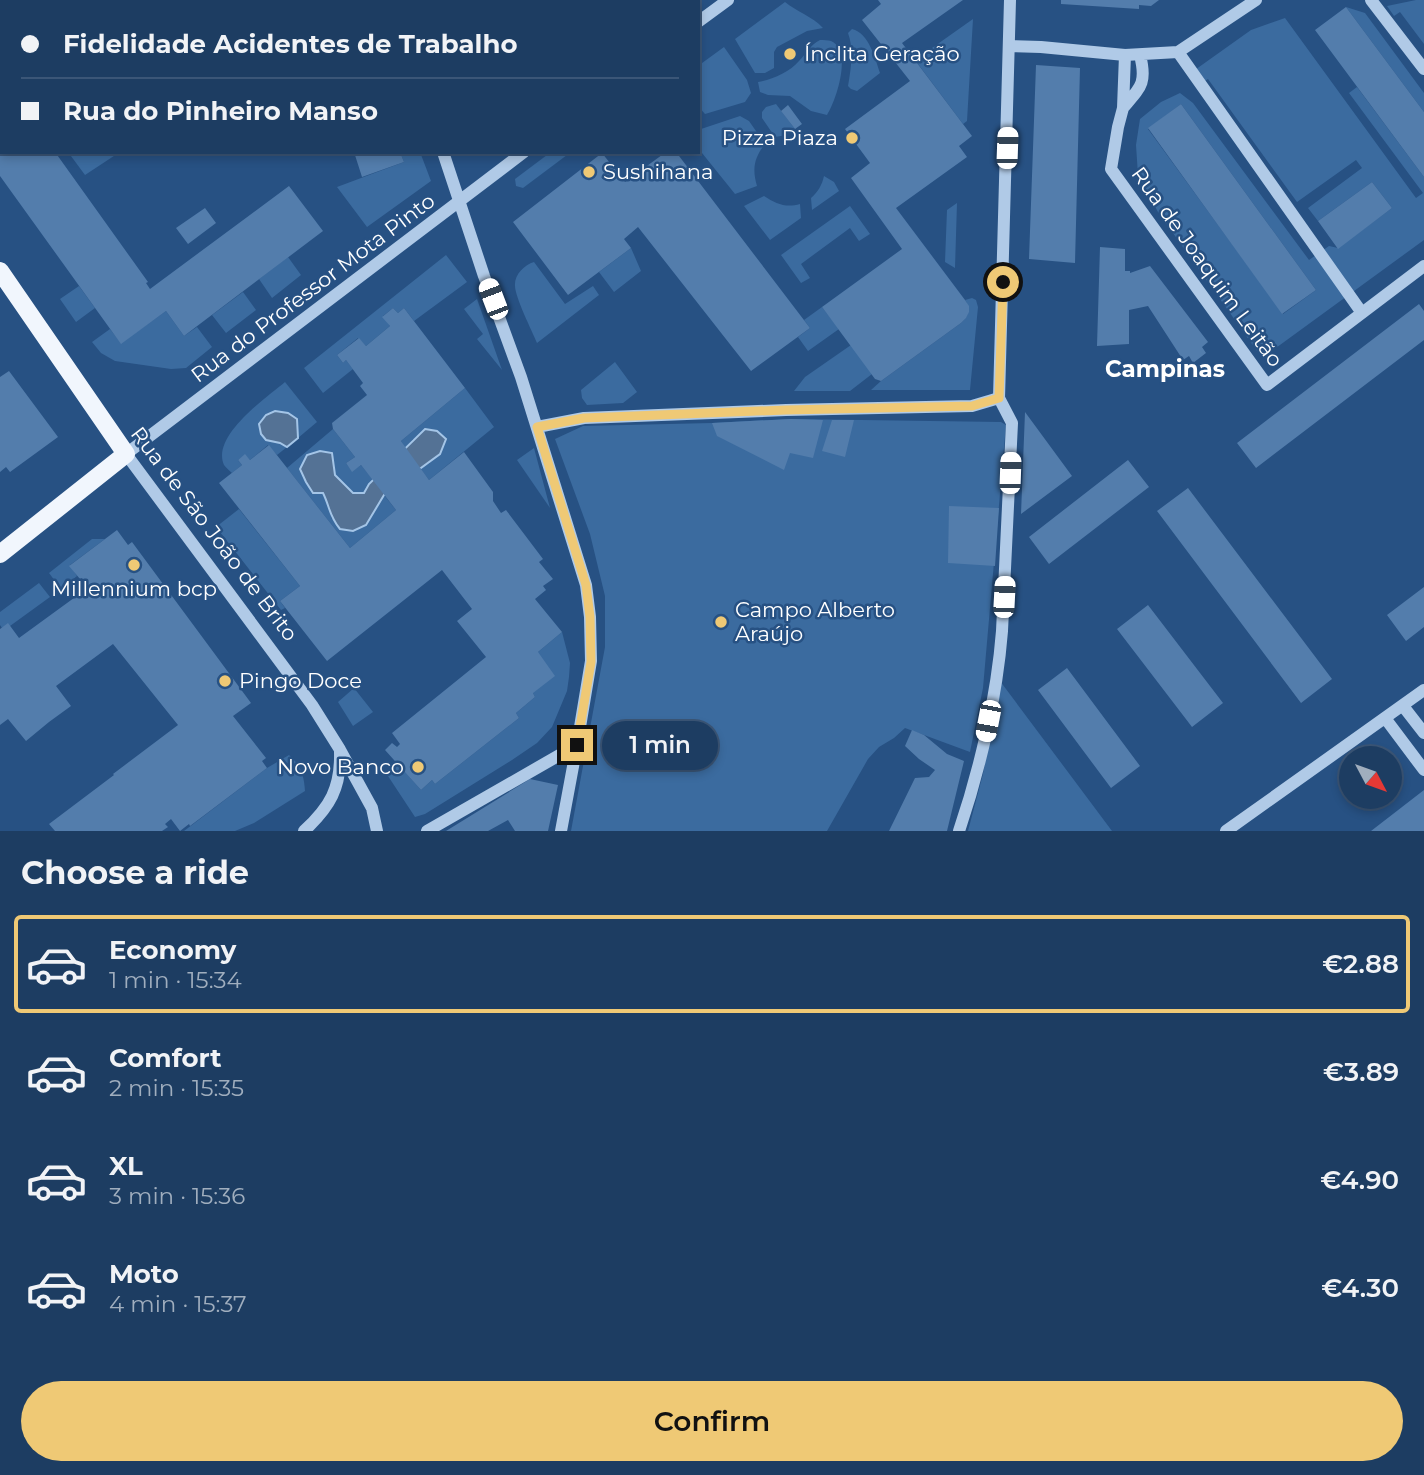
<!DOCTYPE html>
<meta charset="utf-8">
<style>
:root{--surface:#1d3d62;--page:#254468;--text:#f1f3f6;--muted:#a0aebe;--line:#3b5677;--accent:#efc975}
body{margin:0;font-family:Montserrat,sans-serif;background:var(--page);color:var(--text);height:100vh;display:flex;flex-direction:column;font-size:26px;white-space:nowrap}
*{box-sizing:border-box;margin:0}
p{font-size:23px;color:var(--muted)}
.icon{flex:none;width:38px;height:38px;fill:none;stroke:currentColor;stroke-width:2;stroke-linecap:round;stroke-linejoin:round}
.map{position:relative;height:831px;overflow:hidden}
.drawer{display:flex;flex-direction:column;background:var(--surface);flex:1}
.drawer>*{flex:none}
.banner{position:absolute;left:0px;top:0px;width:700px;height:154px;box-shadow:0 4px 10px #0003,0 0 0 2px var(--line);display:grid;align-content:center;height:154px;padding:0 21px;background:var(--surface)}
.needle{width:46px;rotate:131deg}
.tools{position:absolute;left:1339px;top:746px;display:grid;gap:14px}
.tools a{display:grid;place-items:center;width:63px;height:63px;border-radius:50%;background:var(--surface);box-shadow:0 4px 10px #0003,0 0 0 2px var(--line);font-size:35px}
.end{position:absolute;width:32px;height:32px;margin:-16px;border:9px solid #efc975;background:#111;box-shadow:0 0 0 4px #111}
.from{border-radius:50%}
.bubble{position:absolute;height:49px;border-radius:24px;background:var(--surface);box-shadow:0 4px 10px #0003,0 0 0 2px var(--line);font-size:23px;font-weight:600;line-height:49px;text-align:center}
.car{position:absolute;width:21px;height:42px;margin:-21px -10px;border-radius:9px;box-shadow:0 0 5px 2px #0007;background:linear-gradient(#fff 24%,#345 0 40%,#fff 0 76%,#345 0 86%,#fff 0)}
.banner b{display:flex;align-items:center;gap:24px;height:66px;font-size:26px}
.banner b+b{border-top:2px solid var(--line)}
.banner i{width:18px;height:18px;background:var(--text)}
ul{padding:0;list-style:none}
li{display:flex;align-items:center;gap:21px;height:98px;margin:0 14px 10px;padding:0 7px;border:4px solid transparent;border-radius:7px}
li div{flex:1}
li b{display:block;font-size:26px}
li em{font-style:normal;font-weight:600}
li.on{border-color:var(--accent)}
li>.icon{width:63px;height:63px;stroke-width:1.5}
h2{padding:0 21px;font-size:32px;line-height:84px}
.button{display:flex;gap:14px;margin-top:auto;padding:14px 21px}
.button a{flex:1;height:80px;border-radius:42px;background:var(--accent);color:#111;font-size:28px;font-weight:600;line-height:80px;text-align:center}
.map>svg:first-child{display:block}
.green{fill:#3b6b9f;fill-rule:evenodd}
.water{fill:#547295;stroke:#a4c5e7;stroke-width:2}
.building{fill:#537dac}
.lines{fill:none;stroke-linecap:round;stroke-linejoin:round}
.minor{stroke:#b0cae7;stroke-width:12}
.major{stroke:#f1f6fd;stroke-width:18}
.route{stroke:#efc975;stroke-width:9}
.poi-dot{fill:#efc975;stroke:#275183;stroke-width:2.5}
.labels{text-anchor:middle;stroke-width:5;stroke-linejoin:round;paint-order:stroke}
.poi-label{font-size:21px;fill:#fff;stroke:#275183;text-anchor:start}
.street-label{font-size:21px;fill:#fff;stroke:#275183}
.neighbourhood-label{font-size:23px;font-weight:bold;fill:#fff;stroke:#275183}
</style>
<div class="map">
<svg width="1424" height="831" viewBox="0 0 1424 831">
<rect width="100%" height="100%" fill="#275183"/>
<path class="green" d="M185,0H369V2H185Z
M1416,0H1424V44L1400,12L1394,16L1387,6Z
M785,2C797,12 812,16 823,28L807,31L777,47L774,52V68L765,73H755L735,39Z
M1346,7L1365,13L1424,93V112Z
M1285,18L1416,198L1423,193L1349,93L1357,87L1424,177V240L1262,358L1158,212L1138,175L1136,145L1140,119L1161,102L1180,93L1193,103L1309,260L1329,246L1338,248L1392,208L1372,182L1318,221L1308,208L1362,168L1356,160L1297,202L1208,79L1200,84L1192,72L1251,30ZM1181,104L1316,290L1283,314L1148,129Z
M973,19L967,121L963,124L915,60Z
M852,29C869,33 875,58 880,73L857,91L851,89L848,86C851,69 854,49 848,33Z
M820,40C824,40 828,40 831,41C853,51 836,101 827,115L811,111L790,96L768,95L760,92L758,82C771,80 790,72 799,61C807,53 810,45 820,40Z
M724,47L747,80L751,93L745,102L705,114L698,106V66Z
M776,104L795,129L787,135L775,137L762,118V112L766,107Z
M740,116L749,121L765,144C754,158 752,169 757,186L735,194L698,148V130Z
M68,152H120L85,175Z
M400,152H420L431,181L367,227L337,187L404,162Z
M551,152H571L523,188L516,186L515,179Z
M824,176L834,182L839,191L812,210L811,198C818,192 822,185 824,176Z
M764,196C776,204 786,208 800,204L801,218L770,240L744,206Z
M957,203L955,268L945,262L947,210Z
M850,206L870,234L859,241L850,228L801,264L810,278L801,283L781,255Z
M631,248L641,271L614,292L599,272Z
M446,255L467,282L414,321L404,308L398,313L393,308L383,316L390,326L366,346L358,338L337,355L343,363L346,360L353,369L323,393L304,368Z
M288,257L301,275L272,298L259,279Z
M534,262L565,304L593,286L599,295L537,343C532,331 515,297 515,286C514,275 524,265 534,262Z
M79,286L95,308L76,322L60,299Z
M243,292L256,310L226,333L212,315Z
M972,298L976,300L978,307L970,390H871L881,381L961,323C969,316 971,309 965,300Z
M477,299L502,370L477,339L483,334L464,309Z
M822,307L839,329L808,351L798,337L810,328L804,320Z
M166,311L184,336L197,327L212,347L186,368L171,369L115,361L101,353L92,342L110,329L121,343Z
M851,345L872,374L850,391H794L805,377Z
M615,362L637,392L623,403L587,405L582,398L581,390Z
M285,382L317,422L298,438L297,419L288,413L275,411L273,442L280,443L287,447L277,455L268,445L250,460L245,455L238,460L242,465L232,473C229,470 226,468 224,465C211,436 266,398 285,382Z
M465,388L494,427L429,480L420,468L430,463L413,439L406,449L401,441Z
M791,419L1001,422L1006,425L983,688L970,752L905,728L894,738L879,747L868,759L827,831H571L605,647V596L590,534L555,439L583,426L712,423Z
M333,429L355,457L346,463L352,471L361,465L374,481L369,484L364,493H353L335,475L334,462L323,492L327,502L332,519L378,503L384,495L396,510L350,548L287,468Z
M534,448L550,508L517,460Z
M239,509L300,586L280,601L285,608L281,610L216,527Z
M92,539H105L70,565L77,576L61,589L49,573Z
M39,583L50,597L10,626L2,628L0,625V612Z
M562,632L570,663L569,677L567,691L552,727L537,743L512,760L425,814L415,817L386,773L397,763L421,790L432,780L435,784L519,718L516,713L535,697L533,693L538,652Z
M1000,681L1112,831H968L983,774Z
M354,688L373,712L353,726L338,702Z
M289,755C301,766 304,775 305,791L254,823L235,831H184L267,768Z"/>
<path class="water" d="M275,411L288,413L297,419L298,438L287,447L280,443L266,440L261,434L259,424L266,415Z
M425,429L437,431L446,439L440,454L384,495L366,525L353,531L340,529C329,516 330,507 323,493H313L306,482L300,469L307,455L320,451L332,453L335,475L353,493H364L369,484Z"/>
<path class="building" d="M878,0H963L902,43L972,136L959,146L967,157L896,208L965,300L969,306V312L966,318L961,323L881,381L875,379L822,307L902,249L851,178L870,163L845,129L910,81L862,20L881,4Z
M1061,0H1159L1151,6L1139,5V9L1061,4Z
M1346,7L1424,112V177L1315,30Z
M1036,65L1080,68L1075,263L1029,259Z
M1181,104L1316,290L1282,314L1148,128Z
M788,105L802,124L795,129L781,111Z
M0,152H55L148,282L146,283L150,289L289,186L323,231L184,336L166,311L121,344L0,176Z
M354,152H400L404,162L362,177Z
M666,152H676L810,328L751,371L638,227L624,239L631,248L568,295L513,222L602,153L625,182Z
M1372,182L1392,208L1338,249L1318,221Z
M205,208L216,223L188,244L176,228Z
M1100,247L1125,249V271H1130V273L1150,266L1208,342L1202,347L1206,353L1193,363L1189,356L1183,360L1148,306L1129,310V344L1097,346Z
M1419,304L1424,311V340L1256,468L1237,443Z
M393,308L398,313L404,308L465,388L401,441L429,480L464,452L493,492V501L501,513L506,510L543,559L539,562L553,579L543,586L546,590L535,599L562,632L538,652L555,676L533,693L535,697L516,713L519,718L435,784L432,780L421,790L385,750L392,743L397,747L400,744L392,733L486,657L457,621L472,609L442,570L327,661L280,601L300,586L219,483L242,465L238,460L245,454L250,460L269,445L350,548L396,510L361,465L352,472L346,463L355,457L333,429L332,423L367,395L360,386L363,383L346,360L343,363L337,355L359,338L366,346L390,326L382,317Z
M9,371L58,437L10,472L6,467L0,472V377Z
M1025,412L1072,476L1021,514Z
M791,419L823,420L813,458L790,453L784,470L717,436L712,423Z
M832,420H854L845,457L822,451Z
M1128,460L1149,487L1049,564L1029,537Z
M1188,488L1332,679L1301,703L1157,511Z
M949,506L999,508L995,566L948,563Z
M117,530L128,545L132,542L251,703L233,716L266,758L262,761L267,768L190,826L189,824L180,831L171,819L165,824L168,827L162,831H55L49,824L114,775L113,774L178,725L113,644L56,686L71,706L49,722L26,741L8,719L0,725V629L8,623L19,638L89,587L82,578L80,579L69,566Z
M1424,587V627L1406,641L1387,615Z
M1148,605L1223,703L1192,727L1117,629Z
M1067,668L1140,766L1111,788L1038,690Z
M912,730L924,735L947,754L964,761L947,831H889L915,778L929,777L935,770L919,759L905,746Z
M530,779L558,785L548,831H515L508,820L488,831H446Z
M1424,790V831H1371Z"/>
<g class="lines">
<path class="minor" d="M390,0L391,2
M1371,0L1424,69
M698,22L728,0
M1010,46L1041,47L1125,55L1178,52L1256,0
M1178,52L1362,313
M1125,55L1123,108L1118,127L1111,169L1267,385L1424,266
M1123,108C1141,87 1147,83 1140,55
M443,152L484,276L521,377L586,585L590,617L591,661L577,745L561,831
M537,427L584,418L786,410L972,406L999,398
M1403,706L1424,733
M1385,718L1424,770
M304,831C330,807 341,788 340,752
M377,831L372,808L339,748L312,705L126,454L524,152
M427,831L577,745
M959,831C980,769 997,696 1002,631L1012,423L999,398L1010,0
M1226,831L1424,690"/>
<path class="major" d="M0,271L126,454L0,554"/>
</g>
<g class="lines">
<path class="route" d="M577,745L591,662L590,617L586,585L537,427L584,418L786,410L972,406L999,398L1003,282"/>
</g>
<g class="poi-dot">
<circle cx="790" cy="54" r="7"/>
<circle cx="852" cy="138" r="7"/>
<circle cx="589" cy="172" r="7"/>
<circle cx="134" cy="565" r="7"/>
<circle cx="721" cy="622" r="7"/>
<circle cx="225" cy="681" r="7"/>
<circle cx="418" cy="767" r="7"/>
</g>
<g class="labels">
<g class="poi-label">
<text x="804" y="61">Ínclita Geração</text>
<text x="838" y="145" text-anchor="end">Pizza Piaza</text>
<text x="603" y="179">Sushihana</text>
<text x="134" y="596" text-anchor="middle">Millennium bcp</text>
<text x="735" y="617">Campo Alberto<tspan x="735" dy="24">Araújo</tspan></text>
<text x="239" y="688">Pingo Doce</text>
<text x="404" y="774" text-anchor="end">Novo Banco</text>
</g>
<g class="street-label">
<text transform="translate(1207 267) rotate(54)" y="7">Rua de Joaquim Leitão</text>
<text transform="translate(313 288) rotate(-37)" y="7">Rua do Professor Mota Pinto</text>
<text transform="translate(214 534) rotate(53)" y="7">Rua de São João de Brito</text>
</g>
<g class="neighbourhood-label">
<text x="1165" y="377">Campinas</text>
</g>
</g>
</svg>
<div class="tools">
<a><svg class="needle" viewBox="-14 -14 28 28"><path d="M0-13l5 13h-10z" fill="#e53935"/><path d="M0 13l5-13h-10z" fill="#a0aebe"/></svg></a>
</div>
<i class="end from" style="left:1003px;top:282px"></i>
<i class="end" style="left:577px;top:745px"></i>
<div class="bubble" style="left:602px;top:721px;width:116px">1 min</div>
<i class="car" style="left:1007px;top:148px;rotate:2deg"></i>
<i class="car" style="left:493px;top:299px;rotate:339deg"></i>
<i class="car" style="left:1010px;top:473px;rotate:2deg"></i>
<i class="car" style="left:1004px;top:597px;rotate:3deg"></i>
<i class="car" style="left:988px;top:721px;rotate:191deg"></i>
<div class="banner">
<b><i class="from"></i>Fidelidade Acidentes de Trabalho</b>
<b><i></i>Rua do Pinheiro Manso</b>
</div>
</div>
<section class="drawer">
<h2>Choose a ride</h2>
<ul>
<li class="on"><svg class="icon" aria-label="car" viewBox="0 0 24 24"><path d="M5 17H2v-5l4-1 3-4h7l3 4 3 1v5h-3M9 17h6M6 11h13"/><circle cx="7" cy="17" r="2"/><circle cx="17" cy="17" r="2"/></svg><div><b>Economy</b><p>1 min · 15:34</p></div><em>€2.88</em></li>
<li><svg class="icon" aria-label="car" viewBox="0 0 24 24"><path d="M5 17H2v-5l4-1 3-4h7l3 4 3 1v5h-3M9 17h6M6 11h13"/><circle cx="7" cy="17" r="2"/><circle cx="17" cy="17" r="2"/></svg><div><b>Comfort</b><p>2 min · 15:35</p></div><em>€3.89</em></li>
<li><svg class="icon" aria-label="car" viewBox="0 0 24 24"><path d="M5 17H2v-5l4-1 3-4h7l3 4 3 1v5h-3M9 17h6M6 11h13"/><circle cx="7" cy="17" r="2"/><circle cx="17" cy="17" r="2"/></svg><div><b>XL</b><p>3 min · 15:36</p></div><em>€4.90</em></li>
<li><svg class="icon" aria-label="car" viewBox="0 0 24 24"><path d="M5 17H2v-5l4-1 3-4h7l3 4 3 1v5h-3M9 17h6M6 11h13"/><circle cx="7" cy="17" r="2"/><circle cx="17" cy="17" r="2"/></svg><div><b>Moto</b><p>4 min · 15:37</p></div><em>€4.30</em></li>
</ul>
<div class="button"><a>Confirm</a></div>
</section>
